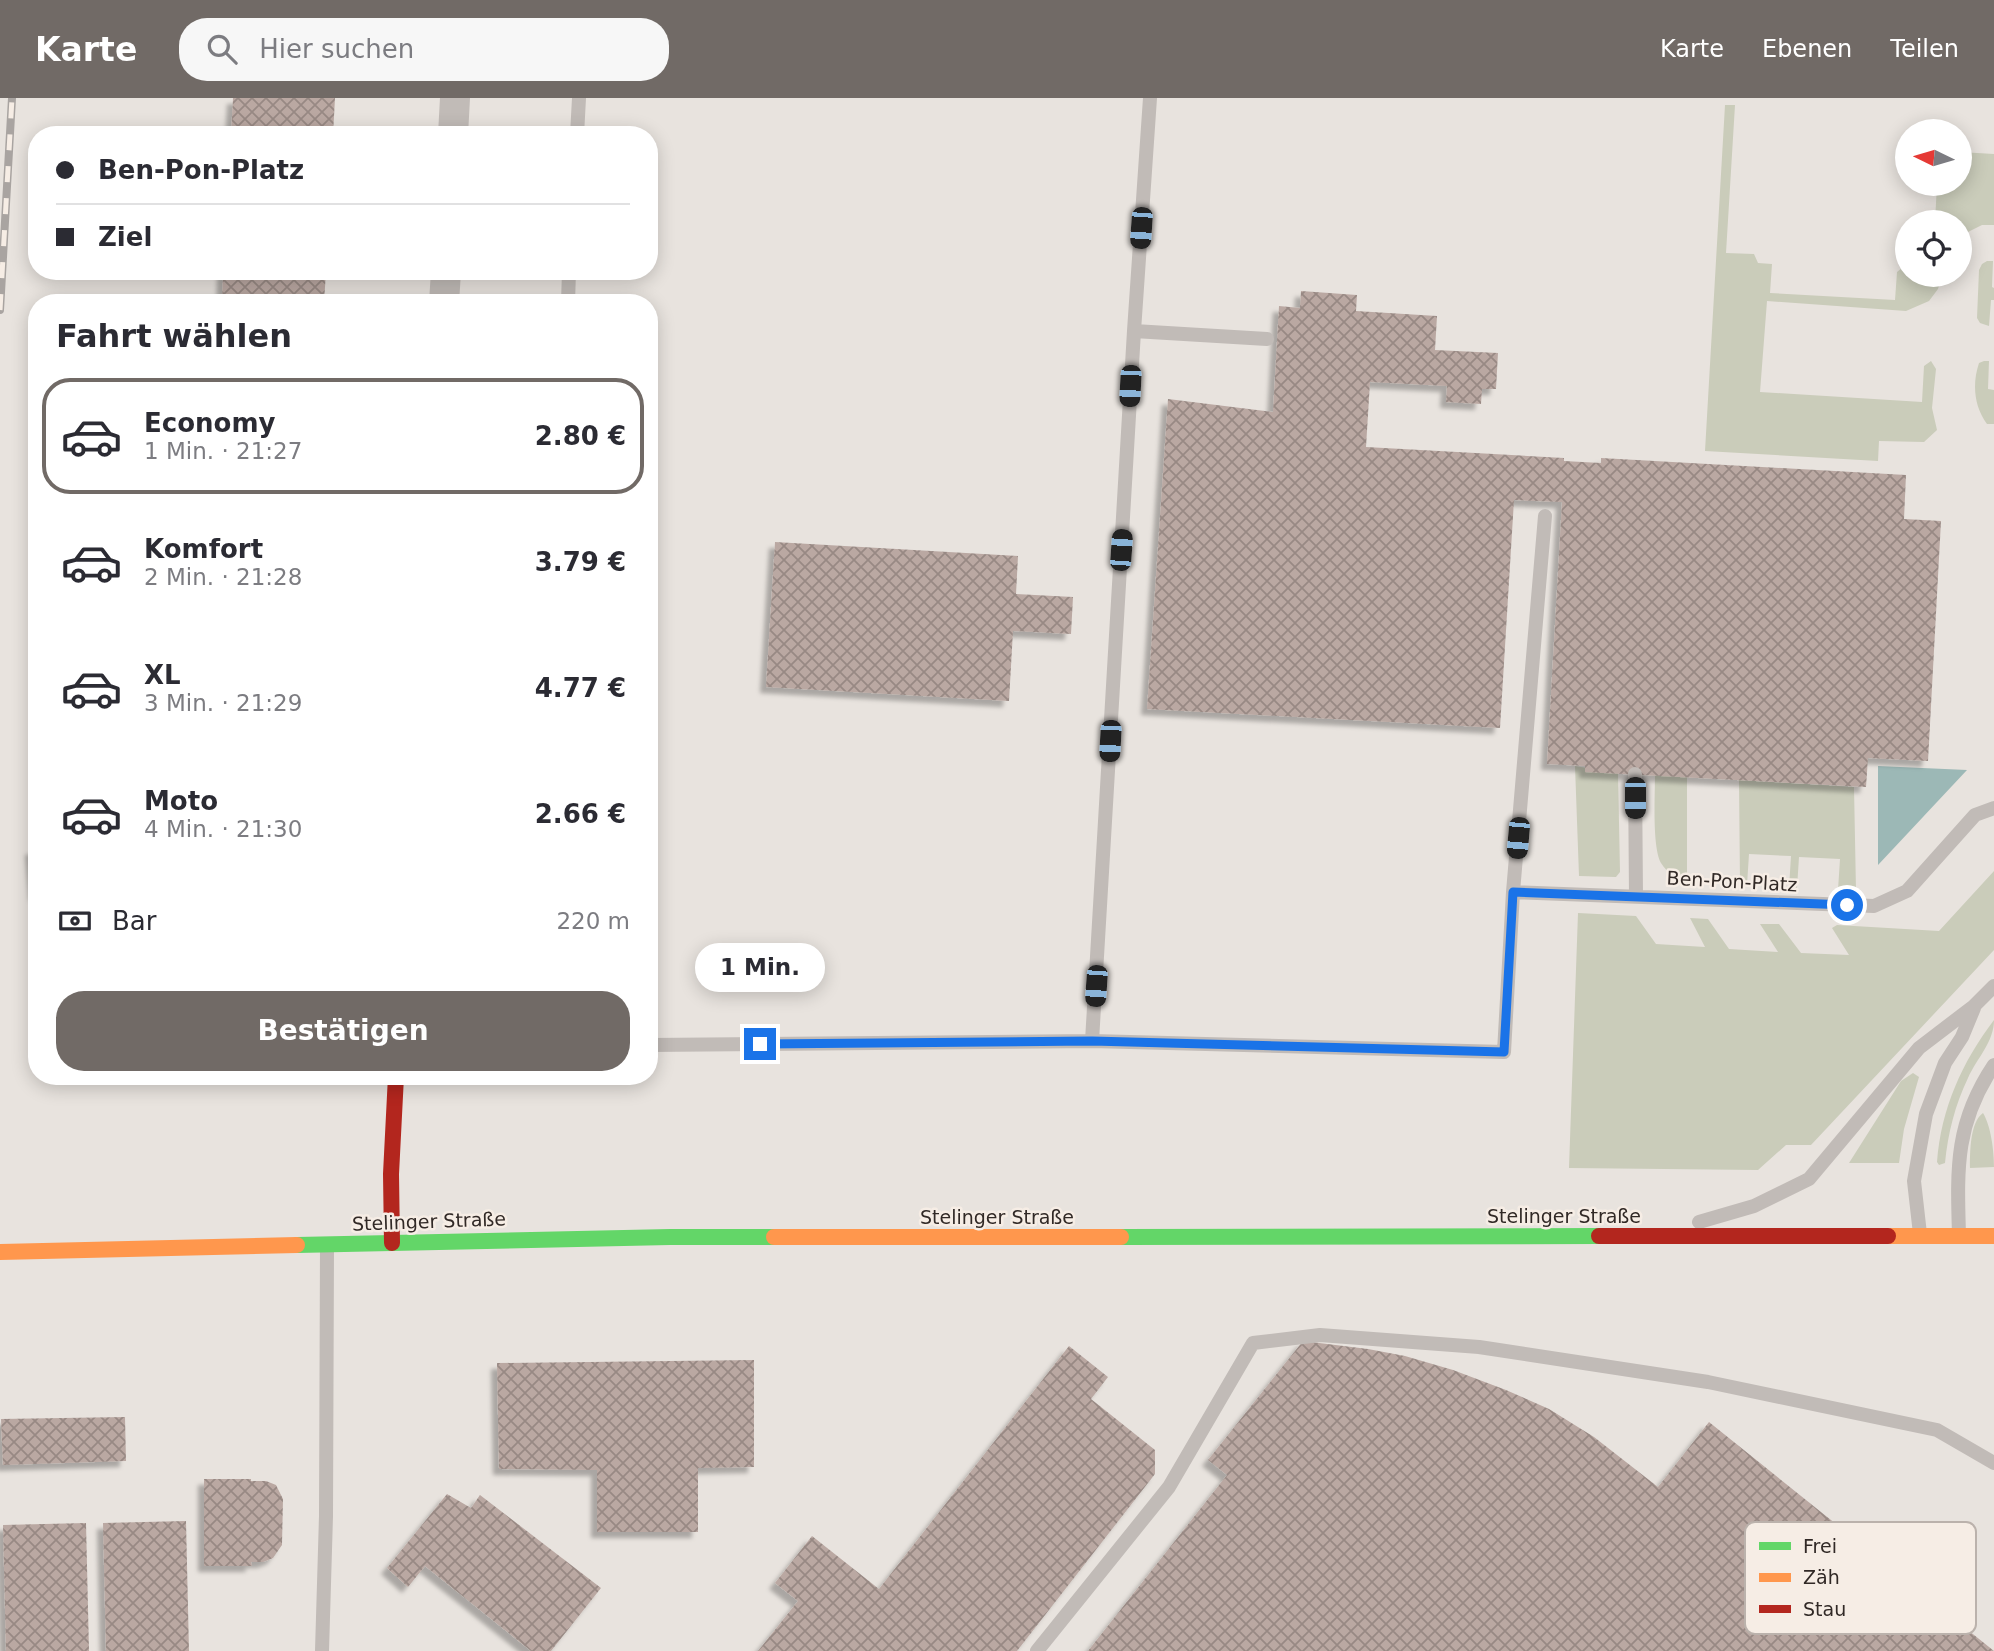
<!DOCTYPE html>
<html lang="de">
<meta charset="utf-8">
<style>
:root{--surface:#fff;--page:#f7f7f7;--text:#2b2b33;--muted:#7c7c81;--line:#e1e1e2;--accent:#716a66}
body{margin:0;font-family:"DejaVu Sans",sans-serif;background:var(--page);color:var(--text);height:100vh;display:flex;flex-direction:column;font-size:26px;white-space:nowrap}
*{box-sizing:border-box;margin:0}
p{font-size:23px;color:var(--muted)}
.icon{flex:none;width:38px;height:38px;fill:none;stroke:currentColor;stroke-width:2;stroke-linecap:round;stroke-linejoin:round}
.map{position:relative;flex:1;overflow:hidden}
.drawer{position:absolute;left:28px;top:196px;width:630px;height:791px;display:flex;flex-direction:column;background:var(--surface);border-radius:28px;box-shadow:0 4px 18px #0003}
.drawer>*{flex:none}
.banner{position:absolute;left:28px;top:28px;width:630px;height:154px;border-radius:28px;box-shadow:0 4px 18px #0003;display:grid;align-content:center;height:154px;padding:0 28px;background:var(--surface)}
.needle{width:46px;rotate:275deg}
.tools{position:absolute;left:1895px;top:21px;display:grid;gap:14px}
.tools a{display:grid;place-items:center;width:77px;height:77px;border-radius:50%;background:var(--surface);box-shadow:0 4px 18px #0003;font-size:35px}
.end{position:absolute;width:32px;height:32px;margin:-16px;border:9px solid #1a73e8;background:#fff;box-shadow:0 0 0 4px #fff}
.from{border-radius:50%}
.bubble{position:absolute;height:49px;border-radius:24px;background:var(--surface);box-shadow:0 4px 18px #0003;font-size:23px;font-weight:800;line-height:49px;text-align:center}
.car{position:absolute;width:21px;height:42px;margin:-21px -10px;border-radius:9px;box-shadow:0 0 5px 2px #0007;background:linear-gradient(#222 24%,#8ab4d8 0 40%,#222 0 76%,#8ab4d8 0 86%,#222 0)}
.banner b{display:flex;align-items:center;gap:24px;height:66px;font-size:26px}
.banner b+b{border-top:2px solid var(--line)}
.banner i{width:18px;height:18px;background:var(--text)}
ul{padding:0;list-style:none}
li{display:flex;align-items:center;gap:21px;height:116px;margin:0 14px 10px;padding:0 14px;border:4px solid transparent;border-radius:28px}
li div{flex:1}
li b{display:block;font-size:26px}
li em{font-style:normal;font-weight:800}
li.on{border-color:var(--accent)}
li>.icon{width:63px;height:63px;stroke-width:1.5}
h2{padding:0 28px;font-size:32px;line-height:84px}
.pay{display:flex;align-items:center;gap:18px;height:77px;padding:0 28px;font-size:26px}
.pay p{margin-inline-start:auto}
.button{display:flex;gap:14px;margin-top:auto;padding:14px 28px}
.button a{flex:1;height:80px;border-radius:28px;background:var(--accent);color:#fff;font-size:28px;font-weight:800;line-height:80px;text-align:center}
header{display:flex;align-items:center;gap:42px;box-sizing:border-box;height:98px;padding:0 35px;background:var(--accent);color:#fff}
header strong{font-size:33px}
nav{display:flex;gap:38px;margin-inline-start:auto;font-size:24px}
.search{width:490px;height:63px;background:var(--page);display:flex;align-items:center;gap:18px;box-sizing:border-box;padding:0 24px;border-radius:28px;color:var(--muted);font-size:26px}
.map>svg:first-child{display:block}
.grass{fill:#caccba}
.water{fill:#9cb8b6}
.building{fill:url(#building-cross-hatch);filter:url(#shadow)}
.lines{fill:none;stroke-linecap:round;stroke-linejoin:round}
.lane{stroke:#c1bbb7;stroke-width:14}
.street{stroke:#c1bbb7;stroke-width:30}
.fast{stroke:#63d668;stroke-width:16}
.slow{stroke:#ff974d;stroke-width:16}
.jam{stroke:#b3261e;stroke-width:16}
.rail-casing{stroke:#a9a4a1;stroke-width:8}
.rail{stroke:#f6ede5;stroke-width:5;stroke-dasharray:16;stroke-linecap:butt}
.route{stroke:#1a73e8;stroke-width:9}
.labels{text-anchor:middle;stroke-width:5;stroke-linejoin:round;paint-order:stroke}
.street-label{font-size:19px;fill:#312926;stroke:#f6ede5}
.key{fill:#f6ede5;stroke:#bbb2ac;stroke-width:2}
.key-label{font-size:19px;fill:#312926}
</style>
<header>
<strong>Karte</strong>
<div class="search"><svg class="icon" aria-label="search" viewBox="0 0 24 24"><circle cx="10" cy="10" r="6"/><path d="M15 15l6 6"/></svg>Hier suchen</div>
<nav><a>Karte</a><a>Ebenen</a><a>Teilen</a></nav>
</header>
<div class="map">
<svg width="1994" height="1553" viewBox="0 0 1994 1553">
<defs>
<pattern id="building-cross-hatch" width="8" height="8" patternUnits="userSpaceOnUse" patternTransform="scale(1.75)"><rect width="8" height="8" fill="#baa8a2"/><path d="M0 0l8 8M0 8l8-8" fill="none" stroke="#988984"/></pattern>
<filter id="shadow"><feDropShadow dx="-6" dy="6" stdDeviation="2" flood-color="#0004"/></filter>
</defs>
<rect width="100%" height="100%" fill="#e8e3de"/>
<path class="grass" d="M1725,7H1735L1726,155L1754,156L1758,165L1772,166L1770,195L1895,202L1897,174L1902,170H1907L1908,177H1942L1938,191L1929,203L1906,213L1767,203L1760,294L1922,304L1924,268L1931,263L1936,271L1932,310L1937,332L1924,344L1879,343L1878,363L1705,353Z
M1960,54L1994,56V127H1982L1960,138V124H1935L1937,86H1960Z
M1987,163H1993L1992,189L1994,190V202H1991L1989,228L1980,225L1977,220L1979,172L1982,166Z
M1984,263H1989L1988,291L1994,292V326H1987C1974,308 1972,286 1979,265Z
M1575,668L1618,675L1620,774L1616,779L1579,778Z
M1655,677L1687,679V784C1677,780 1667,775 1661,765C1652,748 1655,698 1655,677Z
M1739,682L1854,689L1856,793L1838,792L1840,761L1799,759L1797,790H1789L1791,758L1749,756L1747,787H1740Z
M1994,773V852L1811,1047H1786L1758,1072L1569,1070L1578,815L1636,818L1656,846L1705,849L1690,820L1708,821L1729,851L1778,854L1760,826H1779L1801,855L1849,857L1832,830L1837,827L1939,833Z
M1994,922C1994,944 1977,960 1968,980C1955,1007 1948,1035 1945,1065L1939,1067L1937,1064C1941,1011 1962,964 1994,922Z
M1913,975L1919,979L1904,1031L1899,1065H1849L1901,983Z
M1983,1015C1991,1028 1994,1053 1994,1069L1970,1070C1970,1054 1970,1024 1983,1015Z"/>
<path class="water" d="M1878,668L1967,672L1878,767Z"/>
<path class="building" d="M233,0H335L333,37H231Z
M223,173H326L324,205H222Z
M1301,193L1357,197L1356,213L1437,218L1435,252L1498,255L1496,291H1482L1481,306L1446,304L1447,288L1370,284L1366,349L1564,360V363L1601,365V360L1906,377L1904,421L1941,423L1928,663L1868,660L1866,689L1585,674V668L1547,666L1562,404L1514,402L1500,630L1147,611L1168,301L1273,314L1279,208L1300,210Z
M775,444L1018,458L1016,496L1073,499L1071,536L1013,533L1009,603L766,589Z
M37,750V797H35L31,751Z
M1303,1243L1368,1251L1405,1258L1453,1272L1506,1292L1549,1311L1594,1339L1658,1389L1709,1324L1994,1553H1088L1227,1377L1208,1362Z
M1069,1248L1108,1279L1091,1301L1155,1352V1376L1017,1553H758L798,1503L775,1485L812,1438L879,1491Z
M754,1262V1369L698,1370V1434H597V1372L499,1371L497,1265Z
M125,1319L126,1363L3,1367L1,1321Z
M204,1381H251V1383H266L276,1387L283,1401L282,1447L273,1460L263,1464H251L252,1468H204Z
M447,1396L471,1410L480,1397L601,1490L551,1553H531L425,1468L408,1489L387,1470Z
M186,1423L189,1553H106L103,1425Z
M86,1425L89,1553H6L3,1427Z"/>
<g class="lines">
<path class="lane" d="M577,37L579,0
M568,205L569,173
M1134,233L1267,241
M1635,676L1636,798
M1513,794L1874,808L1907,793L1975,717L1994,710
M1092,943L1134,233L1150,0
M649,947L1092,943L1504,954L1513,794L1545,418
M1699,1124L1754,1108L1809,1081L1919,950L1974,908L1994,888
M1920,1136L1914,1083L1926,1016L1945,965L1962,939L1974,910
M1959,1137C1957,1070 1955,1025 1994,967
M322,1553L326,1418L327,1148
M1037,1553L1169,1389L1253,1245L1320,1237L1479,1249L1708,1284L1937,1332L1994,1365"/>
<path class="street" d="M453,37L455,0
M444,205L446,173"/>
<path class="fast" d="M1121,1139L1599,1138
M297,1147L670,1139H774"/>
<path class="slow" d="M1888,1138H1994
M774,1139H1121
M0,1154L297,1147"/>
<path class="jam" d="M1599,1138H1888
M392,1145L391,1076L396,978"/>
<defs>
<path id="rail" d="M0,212L12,0"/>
</defs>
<use href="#rail" class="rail-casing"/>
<use href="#rail" class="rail"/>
</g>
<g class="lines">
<path class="route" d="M760,946L1092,943L1504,954L1513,794L1847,807"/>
</g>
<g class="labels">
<g class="street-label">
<text transform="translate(1732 783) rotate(3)" y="7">Ben-Pon-Platz</text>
<text x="1564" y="1125">Stelinger Straße</text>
<text x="997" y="1126">Stelinger Straße</text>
<text transform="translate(429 1123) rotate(-2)" y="7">Stelinger Straße</text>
</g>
</g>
<rect x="1745" y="1424" width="231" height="112" rx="10" class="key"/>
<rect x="1759" y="1444" width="32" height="8" fill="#63d668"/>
<rect x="1759" y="1475" width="32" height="9" fill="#ff974d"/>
<rect x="1759" y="1507" width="32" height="8" fill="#b3261e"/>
<g class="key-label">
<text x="1803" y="1455">Frei</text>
<text x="1803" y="1486">Zäh</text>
<text x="1803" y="1518">Stau</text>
</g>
</svg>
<div class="tools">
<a><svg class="needle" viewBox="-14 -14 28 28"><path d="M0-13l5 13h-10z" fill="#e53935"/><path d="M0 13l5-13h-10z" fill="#7c7c81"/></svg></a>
<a><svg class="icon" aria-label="locate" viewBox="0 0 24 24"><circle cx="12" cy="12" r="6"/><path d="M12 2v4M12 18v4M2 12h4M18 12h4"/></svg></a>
</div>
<i class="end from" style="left:1847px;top:807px"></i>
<i class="end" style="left:760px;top:946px"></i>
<div class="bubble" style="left:695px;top:845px;width:130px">1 Min.</div>
<i class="car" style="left:1141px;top:130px;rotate:184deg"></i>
<i class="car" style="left:1130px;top:288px;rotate:183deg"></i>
<i class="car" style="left:1121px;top:452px;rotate:4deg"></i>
<i class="car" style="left:1110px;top:643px;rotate:183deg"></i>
<i class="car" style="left:1635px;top:700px;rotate:180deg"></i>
<i class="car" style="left:1518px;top:740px;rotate:185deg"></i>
<i class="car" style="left:1096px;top:888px;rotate:184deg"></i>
<div class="banner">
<b><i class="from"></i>Ben-Pon-Platz</b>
<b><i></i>Ziel</b>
</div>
<section class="drawer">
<h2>Fahrt wählen</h2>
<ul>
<li class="on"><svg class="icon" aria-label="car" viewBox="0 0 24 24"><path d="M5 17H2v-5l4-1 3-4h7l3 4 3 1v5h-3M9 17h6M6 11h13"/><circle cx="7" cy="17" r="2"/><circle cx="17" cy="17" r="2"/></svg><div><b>Economy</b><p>1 Min. · 21:27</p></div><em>2.80 €</em></li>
<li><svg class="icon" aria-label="car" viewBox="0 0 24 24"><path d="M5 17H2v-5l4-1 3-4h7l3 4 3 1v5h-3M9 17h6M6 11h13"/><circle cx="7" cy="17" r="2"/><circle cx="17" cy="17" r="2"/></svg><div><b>Komfort</b><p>2 Min. · 21:28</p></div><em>3.79 €</em></li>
<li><svg class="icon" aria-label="car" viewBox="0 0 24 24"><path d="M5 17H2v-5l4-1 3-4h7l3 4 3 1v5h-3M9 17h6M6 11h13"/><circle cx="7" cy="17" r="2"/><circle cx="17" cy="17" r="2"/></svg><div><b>XL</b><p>3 Min. · 21:29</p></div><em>4.77 €</em></li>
<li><svg class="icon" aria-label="car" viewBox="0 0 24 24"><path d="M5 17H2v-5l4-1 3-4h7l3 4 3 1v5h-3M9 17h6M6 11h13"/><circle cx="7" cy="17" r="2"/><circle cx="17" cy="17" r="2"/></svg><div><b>Moto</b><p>4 Min. · 21:30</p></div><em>2.66 €</em></li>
</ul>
<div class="pay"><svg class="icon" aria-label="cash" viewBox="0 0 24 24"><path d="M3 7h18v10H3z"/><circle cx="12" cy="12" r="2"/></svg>Bar<p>220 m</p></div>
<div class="button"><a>Bestätigen</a></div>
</section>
</div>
